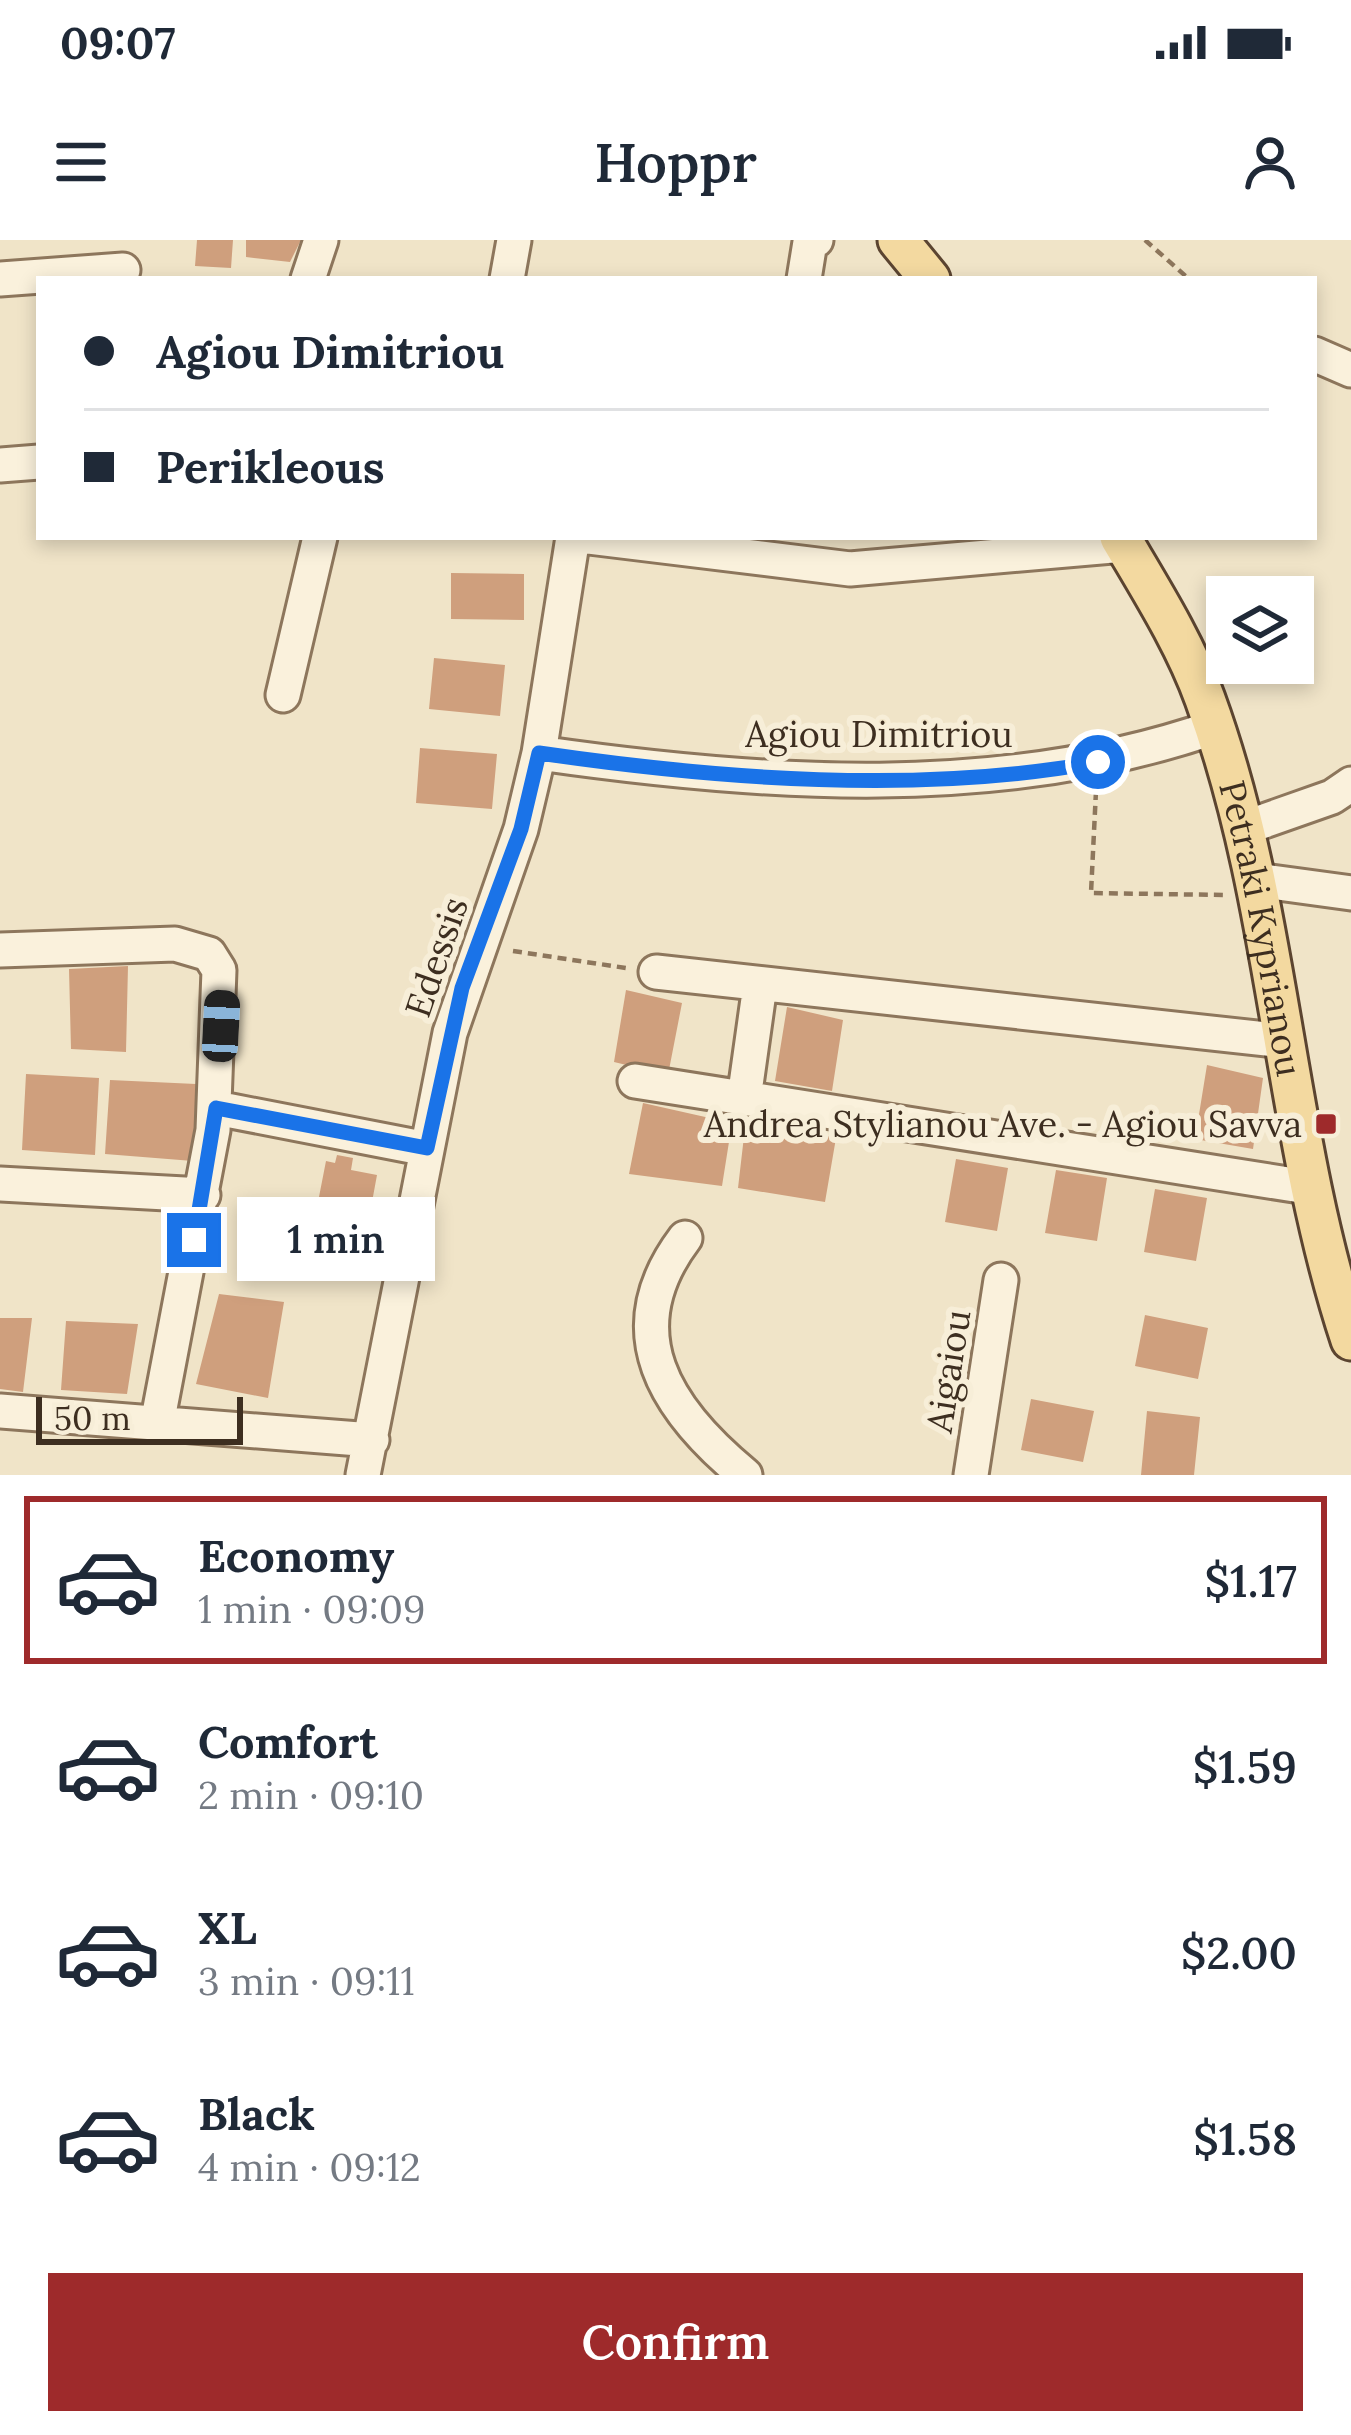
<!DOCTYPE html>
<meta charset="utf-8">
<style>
:root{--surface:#fff;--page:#f6f6f7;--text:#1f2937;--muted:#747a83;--line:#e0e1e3;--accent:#9e2a2b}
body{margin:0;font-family:Lora,serif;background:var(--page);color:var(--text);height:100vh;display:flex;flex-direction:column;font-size:45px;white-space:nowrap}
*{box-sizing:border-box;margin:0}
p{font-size:39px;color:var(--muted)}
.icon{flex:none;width:66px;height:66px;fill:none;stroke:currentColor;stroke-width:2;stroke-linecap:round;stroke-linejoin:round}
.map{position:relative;height:1235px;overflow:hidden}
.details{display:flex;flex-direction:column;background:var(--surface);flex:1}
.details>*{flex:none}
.top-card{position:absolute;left:36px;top:36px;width:1281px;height:264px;border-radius:0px;box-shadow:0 6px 18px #0003;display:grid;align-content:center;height:264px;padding:0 48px;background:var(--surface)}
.buttons{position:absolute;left:1206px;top:336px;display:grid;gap:24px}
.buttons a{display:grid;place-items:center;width:108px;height:108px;border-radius:0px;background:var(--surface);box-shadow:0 6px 18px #0003;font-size:60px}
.scale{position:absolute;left:36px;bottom:30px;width:207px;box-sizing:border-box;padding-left:12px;border:6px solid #3d2e20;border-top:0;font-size:33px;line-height:42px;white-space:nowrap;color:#3d2e20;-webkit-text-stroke:9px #f7eed8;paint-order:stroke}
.end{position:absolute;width:54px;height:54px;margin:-27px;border:15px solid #1a73e8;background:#fff;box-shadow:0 0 0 6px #fff}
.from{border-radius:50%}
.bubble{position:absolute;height:84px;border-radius:0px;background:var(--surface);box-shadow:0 6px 18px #0003;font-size:39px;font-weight:600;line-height:84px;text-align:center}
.car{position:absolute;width:36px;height:72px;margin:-36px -18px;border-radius:15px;box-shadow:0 0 9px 3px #0007;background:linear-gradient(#222 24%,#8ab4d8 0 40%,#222 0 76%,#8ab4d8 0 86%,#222 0)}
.top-card b{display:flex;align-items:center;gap:42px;height:114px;font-size:45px}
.top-card b+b{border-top:3px solid var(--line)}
.top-card i{width:30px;height:30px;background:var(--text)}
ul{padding:21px 0 0;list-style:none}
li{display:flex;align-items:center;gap:36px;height:168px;margin:0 24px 18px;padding:0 24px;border:6px solid transparent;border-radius:0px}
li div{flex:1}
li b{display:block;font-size:45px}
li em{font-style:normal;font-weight:600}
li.selected{border-color:var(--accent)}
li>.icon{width:108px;height:108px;stroke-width:1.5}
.cta{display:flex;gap:24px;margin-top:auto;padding:24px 48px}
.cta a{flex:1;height:138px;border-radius:0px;background:var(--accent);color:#fff;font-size:48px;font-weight:600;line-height:138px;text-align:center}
.status{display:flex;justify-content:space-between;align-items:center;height:84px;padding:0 60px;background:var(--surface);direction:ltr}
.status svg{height:33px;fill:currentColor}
header{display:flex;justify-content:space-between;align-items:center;height:156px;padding:0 48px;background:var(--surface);font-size:54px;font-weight:600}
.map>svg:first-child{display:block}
.building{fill:#cf9f7d}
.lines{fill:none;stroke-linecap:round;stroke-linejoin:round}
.minor-casing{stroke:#8d765c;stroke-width:39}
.major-casing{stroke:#5b4430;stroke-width:45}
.path{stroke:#8d765c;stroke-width:4.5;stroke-dasharray:9 6;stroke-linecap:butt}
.minor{stroke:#faf1dc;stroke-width:33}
.major{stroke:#f3d9a0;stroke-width:39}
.route{stroke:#1a73e8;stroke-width:15}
.poi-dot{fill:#9e2a2b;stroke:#f7eed8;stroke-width:4.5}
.labels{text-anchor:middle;stroke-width:12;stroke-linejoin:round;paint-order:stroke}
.street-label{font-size:36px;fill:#3d2e20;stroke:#f7eed8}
.poi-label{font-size:36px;fill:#3d2e20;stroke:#f7eed8;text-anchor:end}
</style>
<div class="status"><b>09:07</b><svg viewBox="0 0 49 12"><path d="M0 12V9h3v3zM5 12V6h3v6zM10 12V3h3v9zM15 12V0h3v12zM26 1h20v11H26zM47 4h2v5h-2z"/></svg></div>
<header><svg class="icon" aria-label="menu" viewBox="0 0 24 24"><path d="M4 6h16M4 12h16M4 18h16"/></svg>Hoppr<svg class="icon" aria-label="person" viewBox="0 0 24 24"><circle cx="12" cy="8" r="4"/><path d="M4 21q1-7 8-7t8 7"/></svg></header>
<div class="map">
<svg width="1351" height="1235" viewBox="0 0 1351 1235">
<rect width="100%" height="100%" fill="#f0e4c8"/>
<path class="building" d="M197,0H233L231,28L195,26Z
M246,0H301L290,22L246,17Z
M451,333L524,334V380L451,379Z
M434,418L505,425L500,476L429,469Z
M420,508L497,514L492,569L416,563Z
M128,726L126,812L71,809L69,729Z
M626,750L682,763L668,835L614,822Z
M787,767L843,780L832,851L775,841Z
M1207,825L1263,838L1253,909L1195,899Z
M26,834L99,838L95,915L22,910Z
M110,840L196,844L193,921L105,914Z
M643,863L732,883L722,946L629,934Z
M746,879L836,898L825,962L738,948Z
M337,915L353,918L351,930L377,935L367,989L328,982L332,965L318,962L326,921L335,923Z
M956,919L1008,928L997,991L945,982Z
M1056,930L1107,938L1097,1001L1045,993Z
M1155,949L1207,958L1196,1021L1144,1012Z
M219,1054L284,1062L268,1158L196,1144Z
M1145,1075L1208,1088L1198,1139L1135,1126Z
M0,1078H32L23,1152L0,1149Z
M66,1081L138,1084L127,1154L61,1150Z
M1031,1159L1094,1171L1083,1222L1021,1210Z
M1147,1171L1200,1177L1194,1235H1141Z"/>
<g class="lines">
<defs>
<path id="minor" d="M0,39L123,30
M308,39L321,0
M507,39L514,0
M804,39L810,2L816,0
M1314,114L1351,130
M0,225L39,222
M589,297L850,329L1124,305
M283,455L320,297
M539,513C761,545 1000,562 1215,487
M1244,588L1332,557L1351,544
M1256,640L1351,653
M0,710L175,704L209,714L219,730L213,890L157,1184
M656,732L1284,801
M635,841L1307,947
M744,859L760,745
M216,868L427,909
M0,944L203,955
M685,998C614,1092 666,1170 745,1235
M0,1171L372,1200
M363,1235L450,793L521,589L539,513L573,297
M971,1235L1001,1040"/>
<g id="major">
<path d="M898,0L930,39"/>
<path id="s1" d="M1120,297C1150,348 1185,403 1205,459C1281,667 1282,891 1351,1100"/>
</g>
</defs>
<use href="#minor" class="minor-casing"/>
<use href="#major" class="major-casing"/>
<path class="path" d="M1145,0L1189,39
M1096,551L1091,653L1224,655
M513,711L626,728"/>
<use href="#minor" class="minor"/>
<use href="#major" class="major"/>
</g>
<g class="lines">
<path class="route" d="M194,1000L216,868L427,908L462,748L521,589L539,513C717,539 921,555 1098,522"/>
</g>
<rect class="poi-dot" x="1314" y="872" width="24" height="24" rx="6"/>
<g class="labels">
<g class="street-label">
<text x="879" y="507">Agiou Dimitriou</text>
<text dy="13" stroke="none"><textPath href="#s1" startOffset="420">Petraki Kyprianou</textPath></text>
<text transform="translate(436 717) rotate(-71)" y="13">Edessis</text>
<text transform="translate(948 1131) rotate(-81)" y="13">Aigaiou</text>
</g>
<g class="poi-label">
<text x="1302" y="897">Andrea Stylianou Ave. - Agiou Savva</text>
</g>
</g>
</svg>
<div class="buttons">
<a><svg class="icon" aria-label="layers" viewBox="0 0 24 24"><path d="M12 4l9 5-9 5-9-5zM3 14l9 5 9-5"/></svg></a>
</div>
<div class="scale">50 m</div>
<i class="end from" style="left:1098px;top:522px"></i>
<i class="end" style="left:194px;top:1000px"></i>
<div class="bubble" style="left:237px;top:957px;width:198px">1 min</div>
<i class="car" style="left:221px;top:786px;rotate:3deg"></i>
<div class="top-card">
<b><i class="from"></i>Agiou Dimitriou</b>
<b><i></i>Perikleous</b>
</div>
</div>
<section class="details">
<ul>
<li class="selected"><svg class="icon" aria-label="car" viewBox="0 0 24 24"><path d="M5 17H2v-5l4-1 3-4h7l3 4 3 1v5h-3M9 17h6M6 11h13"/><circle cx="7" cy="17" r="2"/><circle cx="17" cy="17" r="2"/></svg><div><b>Economy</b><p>1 min · 09:09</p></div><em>$1.17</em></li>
<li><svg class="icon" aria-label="car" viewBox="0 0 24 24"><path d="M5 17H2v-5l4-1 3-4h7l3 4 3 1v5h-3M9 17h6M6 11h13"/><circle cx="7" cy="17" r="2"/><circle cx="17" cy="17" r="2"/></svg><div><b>Comfort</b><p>2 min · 09:10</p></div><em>$1.59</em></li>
<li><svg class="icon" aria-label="car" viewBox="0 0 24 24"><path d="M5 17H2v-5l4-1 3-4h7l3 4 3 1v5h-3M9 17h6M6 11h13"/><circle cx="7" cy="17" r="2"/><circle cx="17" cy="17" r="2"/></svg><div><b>XL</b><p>3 min · 09:11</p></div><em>$2.00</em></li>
<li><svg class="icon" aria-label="car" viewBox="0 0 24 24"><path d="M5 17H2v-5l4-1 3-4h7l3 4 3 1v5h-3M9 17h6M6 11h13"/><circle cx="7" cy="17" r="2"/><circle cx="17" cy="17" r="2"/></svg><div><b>Black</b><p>4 min · 09:12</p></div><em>$1.58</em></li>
</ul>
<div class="cta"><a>Confirm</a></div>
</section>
